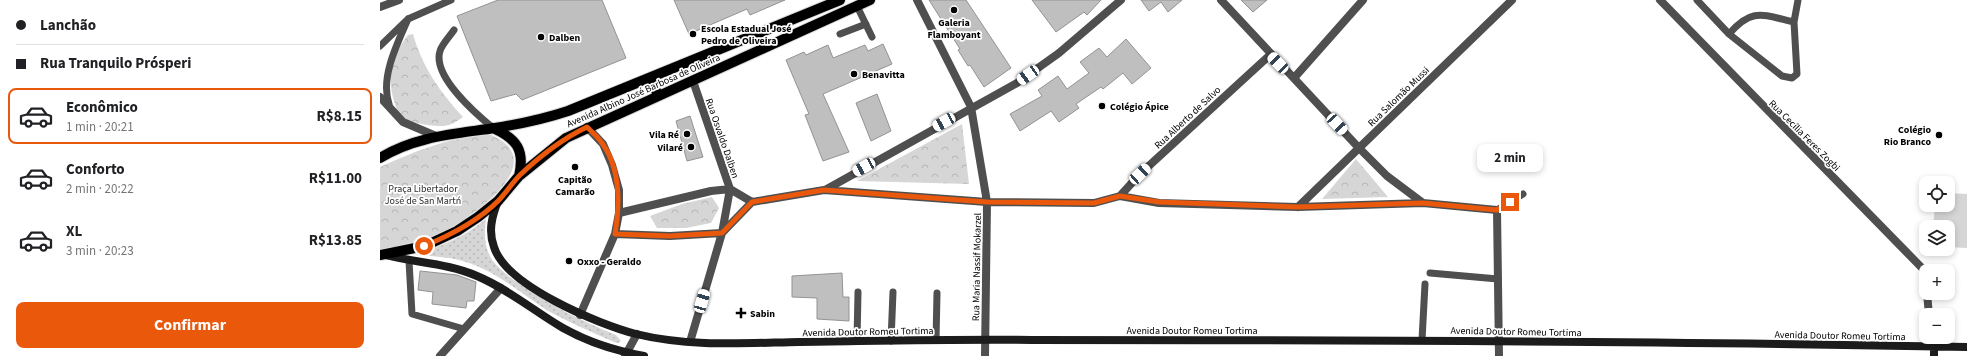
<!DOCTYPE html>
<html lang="pt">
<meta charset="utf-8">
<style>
:root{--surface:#fff;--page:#f6f6f6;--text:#202124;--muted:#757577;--line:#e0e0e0;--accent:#ea580c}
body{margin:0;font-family:"Source Sans 3",sans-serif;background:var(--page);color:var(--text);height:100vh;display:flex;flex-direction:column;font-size:15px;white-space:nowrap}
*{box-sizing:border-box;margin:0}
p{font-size:13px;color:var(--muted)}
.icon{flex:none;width:22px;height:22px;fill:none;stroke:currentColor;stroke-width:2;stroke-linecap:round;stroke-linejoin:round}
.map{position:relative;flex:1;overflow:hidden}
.sheet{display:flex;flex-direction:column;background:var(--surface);width:380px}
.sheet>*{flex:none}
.hud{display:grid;align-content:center;height:88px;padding:0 16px;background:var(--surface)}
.buttons{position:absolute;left:1539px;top:176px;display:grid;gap:8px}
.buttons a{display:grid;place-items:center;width:36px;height:36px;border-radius:8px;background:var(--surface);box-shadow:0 2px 6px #0003;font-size:20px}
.end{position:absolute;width:18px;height:18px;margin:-9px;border:5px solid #ea580c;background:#fff;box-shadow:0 0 0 2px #fff}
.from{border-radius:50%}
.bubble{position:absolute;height:28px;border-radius:8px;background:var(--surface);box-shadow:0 2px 6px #0003;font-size:13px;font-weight:700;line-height:28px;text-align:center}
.car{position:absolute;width:12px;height:24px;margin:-12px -6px;border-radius:5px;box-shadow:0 0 3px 1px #0007;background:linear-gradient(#fff 24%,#345 0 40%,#fff 0 76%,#345 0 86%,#fff 0)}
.hud b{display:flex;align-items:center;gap:14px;height:38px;font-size:15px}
.hud b+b{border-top:1px solid var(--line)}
.hud i{width:10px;height:10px;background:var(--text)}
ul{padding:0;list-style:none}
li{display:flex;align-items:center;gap:12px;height:56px;margin:0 8px 6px;padding:0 8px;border:2px solid transparent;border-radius:8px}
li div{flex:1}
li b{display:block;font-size:15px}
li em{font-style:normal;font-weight:700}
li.on{border-color:var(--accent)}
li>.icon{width:36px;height:36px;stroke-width:1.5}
.primary-button{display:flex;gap:8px;margin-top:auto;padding:8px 16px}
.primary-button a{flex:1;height:46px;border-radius:8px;background:var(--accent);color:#fff;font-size:16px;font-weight:700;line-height:46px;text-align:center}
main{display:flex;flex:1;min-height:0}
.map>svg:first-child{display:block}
.grass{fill:url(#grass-dots)}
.forest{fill:url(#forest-crowns)}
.pitch{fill:#d6d6d6}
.building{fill:#bfbfbf;stroke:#939393}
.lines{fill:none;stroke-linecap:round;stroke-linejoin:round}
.primary-casing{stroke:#dbdbdb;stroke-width:12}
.lane{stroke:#4f4f4f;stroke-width:7}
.street{stroke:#4f4f4f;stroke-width:8}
.secondary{stroke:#1c1c1c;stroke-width:8}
.primary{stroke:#000;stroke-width:10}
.route{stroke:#ea580c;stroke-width:5}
.poi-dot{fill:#000;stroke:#fff;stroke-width:1.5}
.labels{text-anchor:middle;stroke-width:3.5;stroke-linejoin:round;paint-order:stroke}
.poi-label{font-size:10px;font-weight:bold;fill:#000;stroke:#fff;text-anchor:start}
.street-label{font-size:10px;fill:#000;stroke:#fff}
.park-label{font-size:10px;fill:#2d2d2d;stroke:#fff}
</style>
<main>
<section class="sheet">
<div class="hud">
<b><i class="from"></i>Lanchão</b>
<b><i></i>Rua Tranquilo Prósperi</b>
</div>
<ul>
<li class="on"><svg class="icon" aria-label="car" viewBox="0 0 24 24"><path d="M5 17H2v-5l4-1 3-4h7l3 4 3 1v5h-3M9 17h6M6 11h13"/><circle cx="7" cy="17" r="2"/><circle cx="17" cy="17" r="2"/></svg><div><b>Econômico</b><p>1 min · 20:21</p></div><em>R$8.15</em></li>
<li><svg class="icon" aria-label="car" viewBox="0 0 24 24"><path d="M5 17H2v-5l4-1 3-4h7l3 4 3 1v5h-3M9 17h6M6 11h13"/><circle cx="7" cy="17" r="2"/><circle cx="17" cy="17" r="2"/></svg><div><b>Conforto</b><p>2 min · 20:22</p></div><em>R$11.00</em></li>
<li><svg class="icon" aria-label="car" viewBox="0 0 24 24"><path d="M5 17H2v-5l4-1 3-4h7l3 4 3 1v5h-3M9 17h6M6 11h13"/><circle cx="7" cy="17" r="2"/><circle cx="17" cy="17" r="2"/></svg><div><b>XL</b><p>3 min · 20:23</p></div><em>R$13.85</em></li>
</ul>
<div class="primary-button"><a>Confirmar</a></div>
</section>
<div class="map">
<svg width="1587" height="356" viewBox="0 0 1587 356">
<defs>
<pattern id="grass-dots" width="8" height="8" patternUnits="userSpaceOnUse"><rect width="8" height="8" fill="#d6d6d6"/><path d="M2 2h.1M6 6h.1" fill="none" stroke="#b6b6b6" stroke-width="1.8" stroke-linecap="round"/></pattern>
<pattern id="forest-crowns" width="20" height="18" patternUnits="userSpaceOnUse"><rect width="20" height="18" fill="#d6d6d6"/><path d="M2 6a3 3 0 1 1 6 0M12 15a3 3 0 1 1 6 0" fill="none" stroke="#b6b6b6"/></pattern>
</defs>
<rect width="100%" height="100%" fill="#fff"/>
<path class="grass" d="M106,219C104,233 104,249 113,261C120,270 131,278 141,285C171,306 202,321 236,335L241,341L238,343L234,342C212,332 191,323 170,312C144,296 119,273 89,263C72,257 53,256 35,255C61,246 85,237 106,219Z"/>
<path class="forest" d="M33,34C42,67 61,93 83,117C70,127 64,127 48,125C39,124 27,121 20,115C17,112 16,107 15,104C6,79 12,55 28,35Z
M582,124L589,184L477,181Z
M111,135C178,164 80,225 50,239C36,246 16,247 0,250V167C36,151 71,136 111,135Z
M976,159L1008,197L942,199Z
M332,197L339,208L331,223L306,228H277L270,216L302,204Z"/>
<path class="pitch" d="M1568,193L1587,194V248L1568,247V227H1553L1555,205H1568Z"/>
<path class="building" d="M118,0H222L246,58L142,100L136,94L111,101L77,16Z
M294,0H405L370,15L367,9L309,34Z
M549,0H586L631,68L604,87L590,65L588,66L578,50L580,49Z
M652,0H721L707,15L704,12L676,32Z
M761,0H802L788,12L781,2L769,11Z
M861,0H887L873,12Z
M746,39L771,68L752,84L743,73L723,89L721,87L696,104L699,108L679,122L671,111L640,131L630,114L662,96L658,90L678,76L687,89L709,73L700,62L719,48L727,57Z
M503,44L512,64L443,94L469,152L443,161L425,115L429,114L406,60L424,52L426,55L448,45L453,58L485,45L488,51Z
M497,94L511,131L491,141L476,103Z
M310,116L323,157L307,161L296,121Z
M40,271L77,275L96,282L94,301H87L86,308L52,304L53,292L38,290Z
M462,273L463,297H469V321L437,319V298L412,297V276Z"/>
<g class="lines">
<defs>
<path id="primary" d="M271,77L278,96
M113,128C137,139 145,150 139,176
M0,158C36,136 75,134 115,128C140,124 164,119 188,111L460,0
M0,255L45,246L77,231L98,217L118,201L139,176L186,138L490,0"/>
</defs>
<use href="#primary" class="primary-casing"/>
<path class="lane" d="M1317,0L1349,34L1402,76L1412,78L1417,74L1414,22L1418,0
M477,6L492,37
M74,30C70,36 62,44 60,51C52,76 96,114 113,128
M460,34L486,24
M1349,34C1372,7 1383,15 1414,22
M0,46L28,19L71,0
M9,104C0,78 17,44 28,19
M1117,210L1143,194
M29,261L32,314L84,329
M1050,273L1118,279
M556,340L557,293
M1042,340L1045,284
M477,341L478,292
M511,341L513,292"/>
<path class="street" d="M537,0L591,107L607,202L605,356
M841,0L978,147L1007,176L1043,203
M1280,0L1544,270L1546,288
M0,7L19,0
M914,78L983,0
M0,97L23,122L56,136
M445,190L637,83L679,53L741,0
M740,196L760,174L890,55
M918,207L1132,0
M239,213L331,191L350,189L372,202
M235,234L290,236L342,233L372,202L444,190L607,202L714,203L740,196L779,203L918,207L1043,203L1117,210L1119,356
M1547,293L1549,315
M200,315L235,234L239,213V190L232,165L223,144L207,127
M1552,337L1554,346
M310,342L342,233L350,189L313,81
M60,356L121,288
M245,356L257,334"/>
<path class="secondary" d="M118,201C112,216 108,231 114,247C126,286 218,324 256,334C309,347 365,343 419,342C497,341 574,339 652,340C964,340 1275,341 1587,347
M5,255C36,263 67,263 97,276C128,289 154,311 183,328C208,342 236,351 264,356
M1554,346V356"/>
<use href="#primary" class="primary"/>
</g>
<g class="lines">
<path class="route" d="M44,246C71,235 97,222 118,201C126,193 132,183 140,175C160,156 182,139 207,127C212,132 218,137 222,143C241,169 240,204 235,234L290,236L342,233L372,202L444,190L607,202L714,203L740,196L779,202L918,207L1043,203L1117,210L1130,202"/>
</g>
<g class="poi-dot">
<circle cx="574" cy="10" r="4"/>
<circle cx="313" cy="34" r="4"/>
<circle cx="161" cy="37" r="4"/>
<circle cx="474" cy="74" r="4"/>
<circle cx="722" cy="106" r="4"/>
<circle cx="307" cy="134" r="4"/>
<circle cx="1559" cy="135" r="4"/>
<circle cx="311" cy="147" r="4"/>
<circle cx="195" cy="167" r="4"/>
<circle cx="189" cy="261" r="4"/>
<path d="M359 307h4v4h4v4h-4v4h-4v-4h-4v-4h4z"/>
</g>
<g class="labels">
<g class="poi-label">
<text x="574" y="26" text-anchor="middle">Galeria<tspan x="574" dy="12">Flamboyant</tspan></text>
<text x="321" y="32">Escola Estadual José<tspan x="321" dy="12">Pedro de Oliveira</tspan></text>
<text x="169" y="41">Dalben</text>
<text x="482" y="78">Benavitta</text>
<text x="730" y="110">Colégio Ápice</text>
<text x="1551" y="133" text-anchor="end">Colégio<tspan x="1551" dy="12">Rio Branco</tspan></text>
<text x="299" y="138" text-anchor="end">Vila Ré</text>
<text x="303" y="151" text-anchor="end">Vilaré</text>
<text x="195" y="183" text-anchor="middle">Capitão<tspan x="195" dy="12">Camarão</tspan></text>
<text x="197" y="265">Oxxo - Geraldo</text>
<text x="370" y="317">Sabin</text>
</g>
<g class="street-label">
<text transform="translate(263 90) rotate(-24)" y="4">Avenida Albino José Barbosa de Oliveira</text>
<text transform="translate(1018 96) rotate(-44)" y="4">Rua Salomão Mussi</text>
<text transform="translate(807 117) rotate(-43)" y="4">Rua Alberto de Salvo</text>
<text transform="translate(1425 135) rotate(45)" y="4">Rua Cecília Feres Zogbi</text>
<text transform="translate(343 138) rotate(71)" y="4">Rua Osvaldo Dalben</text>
<text transform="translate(596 267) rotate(-89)" y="4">Rua Maria Nassif Mokarzel</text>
<text x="812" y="334">Avenida Doutor Romeu Tortima</text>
<text transform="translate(488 331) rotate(-1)" y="4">Avenida Doutor Romeu Tortima</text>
<text transform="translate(1136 331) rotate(1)" y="4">Avenida Doutor Romeu Tortima</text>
<text transform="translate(1460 335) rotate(1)" y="4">Avenida Doutor Romeu Tortima</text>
</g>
<g class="park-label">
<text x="43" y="192">Praça Libertador<tspan x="43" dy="12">José de San Martń</tspan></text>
</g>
</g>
</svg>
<div class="buttons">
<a><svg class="icon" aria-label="locate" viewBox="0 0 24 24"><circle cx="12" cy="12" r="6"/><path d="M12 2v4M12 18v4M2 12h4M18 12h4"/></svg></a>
<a><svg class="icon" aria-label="layers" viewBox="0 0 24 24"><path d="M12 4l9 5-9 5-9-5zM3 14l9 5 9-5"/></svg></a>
<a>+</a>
<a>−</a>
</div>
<i class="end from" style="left:44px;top:246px"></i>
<i class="end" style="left:1130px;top:202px"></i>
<div class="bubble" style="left:1097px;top:144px;width:66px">2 min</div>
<i class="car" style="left:898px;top:63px;rotate:315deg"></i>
<i class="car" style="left:648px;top:75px;rotate:235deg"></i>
<i class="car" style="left:564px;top:122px;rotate:241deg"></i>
<i class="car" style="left:957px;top:124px;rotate:137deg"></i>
<i class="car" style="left:484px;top:167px;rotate:241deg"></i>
<i class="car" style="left:760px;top:174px;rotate:47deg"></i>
<i class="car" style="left:322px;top:301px;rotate:16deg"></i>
</div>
</main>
